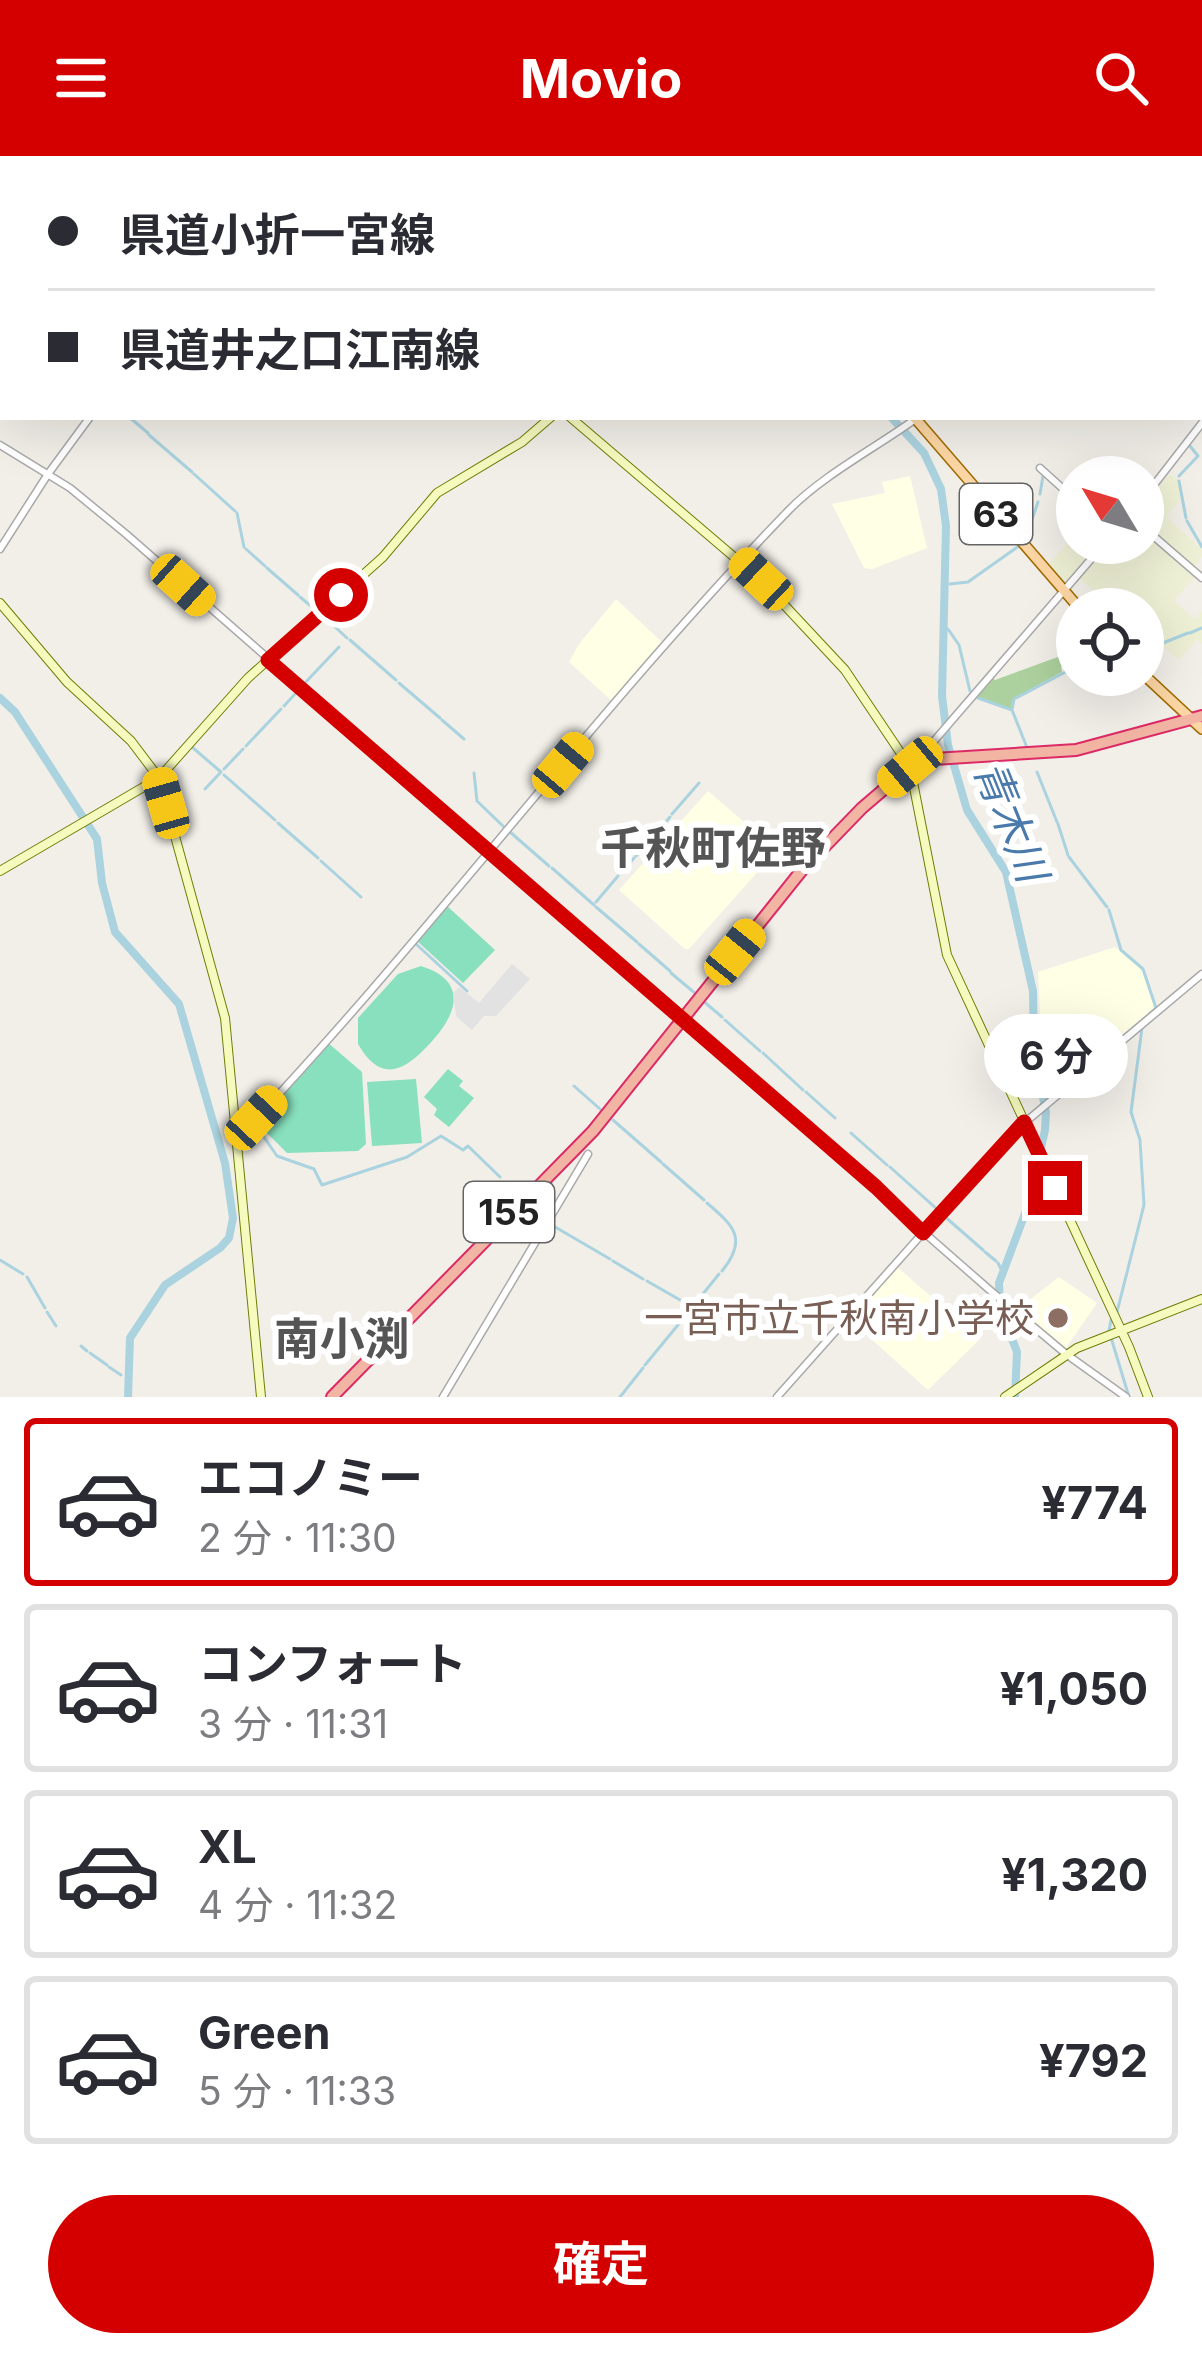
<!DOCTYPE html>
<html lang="ja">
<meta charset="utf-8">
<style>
:root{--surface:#fff;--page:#f7f7f7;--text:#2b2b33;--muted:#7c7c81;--line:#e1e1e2;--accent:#d40000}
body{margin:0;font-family:Inter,"Noto Sans JP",sans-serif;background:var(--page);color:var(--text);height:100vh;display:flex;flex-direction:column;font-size:45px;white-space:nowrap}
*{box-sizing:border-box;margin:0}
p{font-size:39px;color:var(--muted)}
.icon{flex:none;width:66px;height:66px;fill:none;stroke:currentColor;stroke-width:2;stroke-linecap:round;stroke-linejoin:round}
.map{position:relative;height:1241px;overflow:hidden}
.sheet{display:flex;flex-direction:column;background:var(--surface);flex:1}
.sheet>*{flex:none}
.hud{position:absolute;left:0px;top:0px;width:1203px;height:264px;box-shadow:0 12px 48px #0002;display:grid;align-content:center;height:264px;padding:0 48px;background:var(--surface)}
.needle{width:78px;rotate:308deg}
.buttons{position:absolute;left:1056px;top:300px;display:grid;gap:24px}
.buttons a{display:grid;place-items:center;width:108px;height:108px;border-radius:50%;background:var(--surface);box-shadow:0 12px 48px #0002;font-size:60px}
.end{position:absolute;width:54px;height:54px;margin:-27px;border:15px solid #d40000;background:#fff;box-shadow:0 0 0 6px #fff}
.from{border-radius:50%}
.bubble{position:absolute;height:84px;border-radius:42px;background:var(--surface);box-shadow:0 12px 48px #0002;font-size:39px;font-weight:700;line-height:84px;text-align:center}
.car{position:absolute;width:36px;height:72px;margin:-36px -18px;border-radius:15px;box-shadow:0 0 9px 3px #0007;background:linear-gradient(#f5c518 24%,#345 0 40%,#f5c518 0 76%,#345 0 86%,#f5c518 0)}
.hud b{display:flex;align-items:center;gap:42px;height:114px;font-size:45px}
.hud b+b{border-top:3px solid var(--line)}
.hud i{width:30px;height:30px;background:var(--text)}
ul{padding:21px 0 0;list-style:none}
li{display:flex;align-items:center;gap:36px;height:168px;margin:0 24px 18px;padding:0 24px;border:6px solid var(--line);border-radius:12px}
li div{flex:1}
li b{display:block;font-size:45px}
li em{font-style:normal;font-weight:700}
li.selected{border-color:var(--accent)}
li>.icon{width:108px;height:108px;stroke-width:1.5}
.action{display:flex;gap:24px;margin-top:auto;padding:24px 48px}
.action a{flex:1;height:138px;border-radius:72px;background:var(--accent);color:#fff;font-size:48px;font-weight:700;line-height:138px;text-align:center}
header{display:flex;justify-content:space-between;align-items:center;height:156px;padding:0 48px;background:var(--accent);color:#fff;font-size:54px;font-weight:700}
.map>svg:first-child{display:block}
.education{fill:#ffffe5}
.farmland{fill:#eef0d5}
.forest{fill:#add19e}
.pitch{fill:#88e0be}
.parking{fill:#e2e2e2}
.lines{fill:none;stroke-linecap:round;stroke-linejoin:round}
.stream{stroke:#aad3df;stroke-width:3}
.river{stroke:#aad3df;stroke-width:8}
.tertiary-casing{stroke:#a9a9a9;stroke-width:9}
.secondary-casing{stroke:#707d05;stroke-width:10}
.primary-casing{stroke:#a06b00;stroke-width:12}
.trunk-casing{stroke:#dc2a67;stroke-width:14}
.tertiary{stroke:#fff;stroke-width:6}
.secondary{stroke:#f7fabf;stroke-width:8}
.primary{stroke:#fcd6a4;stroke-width:9}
.trunk{stroke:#f2b4a3;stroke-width:10}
.rail-casing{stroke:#707070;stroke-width:8}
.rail{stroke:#fff;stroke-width:3;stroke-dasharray:9;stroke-linecap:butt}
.route{stroke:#d40000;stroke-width:15}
.education-dot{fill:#8d6e63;stroke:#fff;stroke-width:4.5}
.labels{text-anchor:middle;stroke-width:12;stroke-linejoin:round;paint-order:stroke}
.shield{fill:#fff;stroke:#646464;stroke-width:3}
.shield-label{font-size:36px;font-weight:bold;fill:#222}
.education-label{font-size:39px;fill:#785e54;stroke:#fff;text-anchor:end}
.water-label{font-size:42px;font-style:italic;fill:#4a7aab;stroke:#fff}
.quarter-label{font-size:45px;font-weight:bold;fill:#555;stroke:#fff}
</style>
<header><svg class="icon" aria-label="menu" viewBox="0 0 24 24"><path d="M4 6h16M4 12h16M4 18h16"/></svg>Movio<svg class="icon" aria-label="search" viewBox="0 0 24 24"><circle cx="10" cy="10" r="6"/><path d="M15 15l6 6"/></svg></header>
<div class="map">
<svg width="1202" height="1241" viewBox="0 0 1202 1241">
<rect width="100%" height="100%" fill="#f2efe9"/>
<path class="education" d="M910,320L927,392L872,413L864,412L832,348L885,337L882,326Z
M616,443L664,488L614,547L569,506L579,488Z
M708,635L777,694L689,793H685L619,734Z
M1115,791L1143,813L1155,851L1083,912L1058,931L1052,930L1043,919L1038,816Z
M897,1111L980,1183L928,1234L851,1165Z
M1059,1121L1097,1147L1066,1192L1019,1152Z"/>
<path class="farmland" d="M1169,318L1178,323L1181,343L1166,361L1202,393V401L1193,414L1197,418L1174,445L1195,463L1202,455V488L1197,484L1179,504L1147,477L1143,480V453H1103L1089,441L1093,434L1077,420L1064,436L1044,414L1077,375V387H1106L1120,400L1132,387H1143V375L1161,356L1147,344Z"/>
<path class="forest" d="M1077,494L1061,511L1062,516L1014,542L1011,553L973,540L990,520L995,524Z"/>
<path class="pitch" d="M446,749L495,794L463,827L416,784Z
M421,810C466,824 459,855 433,884C409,911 383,932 358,888V862L398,818Z
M327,886L362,916L366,988L358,995L287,997L257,967Z
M448,913L463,925L459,930L474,942L449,971L434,959L437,953L424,941Z
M416,923L422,987L372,990L367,926Z"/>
<path class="parking" d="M512,808L530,823L496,860H484L472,874L456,860L453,837L459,831L479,847Z"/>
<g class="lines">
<path class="stream" d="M486,0L489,3
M0,170L3,172
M129,261L148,277
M149,279L192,316
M194,318L235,355
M1179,320L1198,300L1190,290
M1179,325L1186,362
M1040,338L1043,320
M237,357L244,391
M1187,365L1202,391
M1025,384L1038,346
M246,393L265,410
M267,412L298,439
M950,428L968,426L1019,390
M300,441L317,455
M323,460L347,482
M942,473H948L959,489L970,535
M1190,477L1202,472
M350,484L396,524
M1143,495L1188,477
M399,527L440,562
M303,529L339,491
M978,542L1012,554L1026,589
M284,550L295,538
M1012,554L1014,543L1077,510
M442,564L464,583
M246,590L281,553
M192,591L221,616L205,633
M224,613L243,593
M1037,616L1057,666
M474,617L477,645L504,671
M224,619L275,664
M672,658L699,627
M278,667L318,702
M1058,668L1068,699
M510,676L549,710
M651,683L670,661
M636,700L648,686
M1069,701L1107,751
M321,705L361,741
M552,712L594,749
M622,716L634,702
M596,746L618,720
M596,751L637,786
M1109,754L1121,794L1143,813L1156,852L1144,863
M416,788L467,835
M639,788L670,815
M671,817L696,838
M702,844L722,861
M725,864L760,895
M763,897L803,934
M574,930L600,953
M806,936L835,962
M613,964L661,1006
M255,968L277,1000L314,1013L322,1029L407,1001L441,980L463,994L468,990L500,1021
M851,977L887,1009
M663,1008L704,1044
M890,1011L938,1054
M707,1047C734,1070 748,1083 722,1115
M527,1049L542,1064
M943,1059L983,1094
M550,1068L610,1103
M985,1096L996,1105
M0,1104L23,1118
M613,1105L643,1123
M998,1107L1001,1113
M27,1121L45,1152
M647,1125L687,1148L688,1153
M690,1154L719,1118
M47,1156L56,1170
M1117,1156L1144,1049L1140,984L1131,956L1142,872
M1111,1164L1109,1175L1129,1241
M81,1190L87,1195
M90,1197L107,1209
M645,1209L687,1158
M109,1211L121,1219
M620,1241L643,1212"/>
<path class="river" d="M364,0L365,3
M891,261L924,297L941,333L946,370L942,540L948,589L967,654L1006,716L1033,835L1034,898L1046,956L1045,974L1029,1047L999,1127L1000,1151L1017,1196L1015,1241
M0,542L15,556L97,683L102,727L115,776L179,848L225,1007L233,1062L229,1082L220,1092L165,1129L130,1182L128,1241"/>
<defs>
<path id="tertiary" d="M57,0L60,3
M421,3L424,0
M0,289L70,332L126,378L992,1136L1066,1198L1126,1241
M1040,312L1071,340L1077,341
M1143,343L1202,267
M1143,371L1202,422
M0,393L48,318L90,261
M915,607L1105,387
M237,983C429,781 595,554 789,354C822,320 875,292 914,264
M443,1241L588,998
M777,1241L1010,979L1202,818"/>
<path id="secondary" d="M309,3V0
M737,3L739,0
M570,261L761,424L845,514L910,611L947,799L1129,1191L1148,1241
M0,447L67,526L131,585L159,622L225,862L261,1241
M0,715L159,622L248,522L383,401L437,337L522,286L551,261
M1005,1241L1077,1192L1202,1143"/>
<path id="primary" d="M694,0L697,3
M914,261L1080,453
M1143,518L1202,573"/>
<path id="trunk" d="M72,3L74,0
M0,137L3,132
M332,1241L593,975L802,714L862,652L910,611L934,603L1076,594L1202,560"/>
</defs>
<use href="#tertiary" class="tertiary-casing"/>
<use href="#secondary" class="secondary-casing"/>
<use href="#primary" class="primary-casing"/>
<use href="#trunk" class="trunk-casing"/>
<use href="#tertiary" class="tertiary"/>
<use href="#secondary" class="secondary"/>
<use href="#primary" class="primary"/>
<use href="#trunk" class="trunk"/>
<defs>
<path id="rail" d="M1142,0L1146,3
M1200,52L1202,54"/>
</defs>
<use href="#rail" class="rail-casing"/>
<use href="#rail" class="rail"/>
</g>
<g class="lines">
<path class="route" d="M341,439L268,504L876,1031L923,1077L1024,966L1055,1032"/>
</g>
<circle class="education-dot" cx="1058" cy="1162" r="12"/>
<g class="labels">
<g class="shield">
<rect x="960" y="328" width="72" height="60" rx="9"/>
<rect x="464" y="1026" width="90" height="60" rx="9"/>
</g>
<g class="shield-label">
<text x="996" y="371">63</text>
<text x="509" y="1069">155</text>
</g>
<g class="education-label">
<text x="1034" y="1176">一宮市立千秋南小学校</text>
</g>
<g class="water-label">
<text transform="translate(1011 665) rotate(68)" y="15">青木川</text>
</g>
<g class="quarter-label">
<text x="713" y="708">千秋町佐野</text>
<text x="342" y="1199">南小渕</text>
</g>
</g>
</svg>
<div class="buttons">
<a><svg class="needle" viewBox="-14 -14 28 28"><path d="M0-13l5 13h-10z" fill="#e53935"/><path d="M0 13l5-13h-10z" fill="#7c7c81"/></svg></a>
<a><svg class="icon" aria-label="locate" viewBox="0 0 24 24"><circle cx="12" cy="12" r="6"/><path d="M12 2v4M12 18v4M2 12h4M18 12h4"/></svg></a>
</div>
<i class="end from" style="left:341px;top:439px"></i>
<i class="end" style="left:1055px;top:1032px"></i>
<div class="bubble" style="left:984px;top:858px;width:144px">6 分</div>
<i class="car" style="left:761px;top:423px;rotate:313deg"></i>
<i class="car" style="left:183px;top:429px;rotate:132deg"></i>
<i class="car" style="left:563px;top:609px;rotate:40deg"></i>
<i class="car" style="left:910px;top:611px;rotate:230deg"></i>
<i class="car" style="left:166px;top:647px;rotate:344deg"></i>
<i class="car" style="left:735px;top:796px;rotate:39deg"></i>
<i class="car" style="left:256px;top:962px;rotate:43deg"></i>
<div class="hud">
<b><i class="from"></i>県道小折一宮線</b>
<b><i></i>県道井之口江南線</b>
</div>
</div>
<section class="sheet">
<ul>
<li class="selected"><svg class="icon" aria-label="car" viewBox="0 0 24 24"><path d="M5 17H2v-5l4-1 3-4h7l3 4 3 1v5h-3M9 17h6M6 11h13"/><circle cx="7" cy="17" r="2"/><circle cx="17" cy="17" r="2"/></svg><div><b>エコノミー</b><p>2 分 · 11:30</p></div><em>¥774</em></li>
<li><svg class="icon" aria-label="car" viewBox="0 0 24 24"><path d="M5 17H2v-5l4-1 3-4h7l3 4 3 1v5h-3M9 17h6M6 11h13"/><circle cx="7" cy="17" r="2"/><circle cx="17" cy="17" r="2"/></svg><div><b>コンフォート</b><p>3 分 · 11:31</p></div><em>¥1,050</em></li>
<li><svg class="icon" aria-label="car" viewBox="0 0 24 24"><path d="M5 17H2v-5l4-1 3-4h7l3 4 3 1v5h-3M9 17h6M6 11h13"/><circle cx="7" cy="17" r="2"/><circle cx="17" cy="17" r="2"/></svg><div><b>XL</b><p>4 分 · 11:32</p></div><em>¥1,320</em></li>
<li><svg class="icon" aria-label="car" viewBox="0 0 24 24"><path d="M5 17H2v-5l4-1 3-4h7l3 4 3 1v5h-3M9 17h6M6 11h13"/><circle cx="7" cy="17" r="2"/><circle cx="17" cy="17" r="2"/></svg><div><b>Green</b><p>5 分 · 11:33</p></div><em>¥792</em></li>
</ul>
<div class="action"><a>確定</a></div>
</section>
